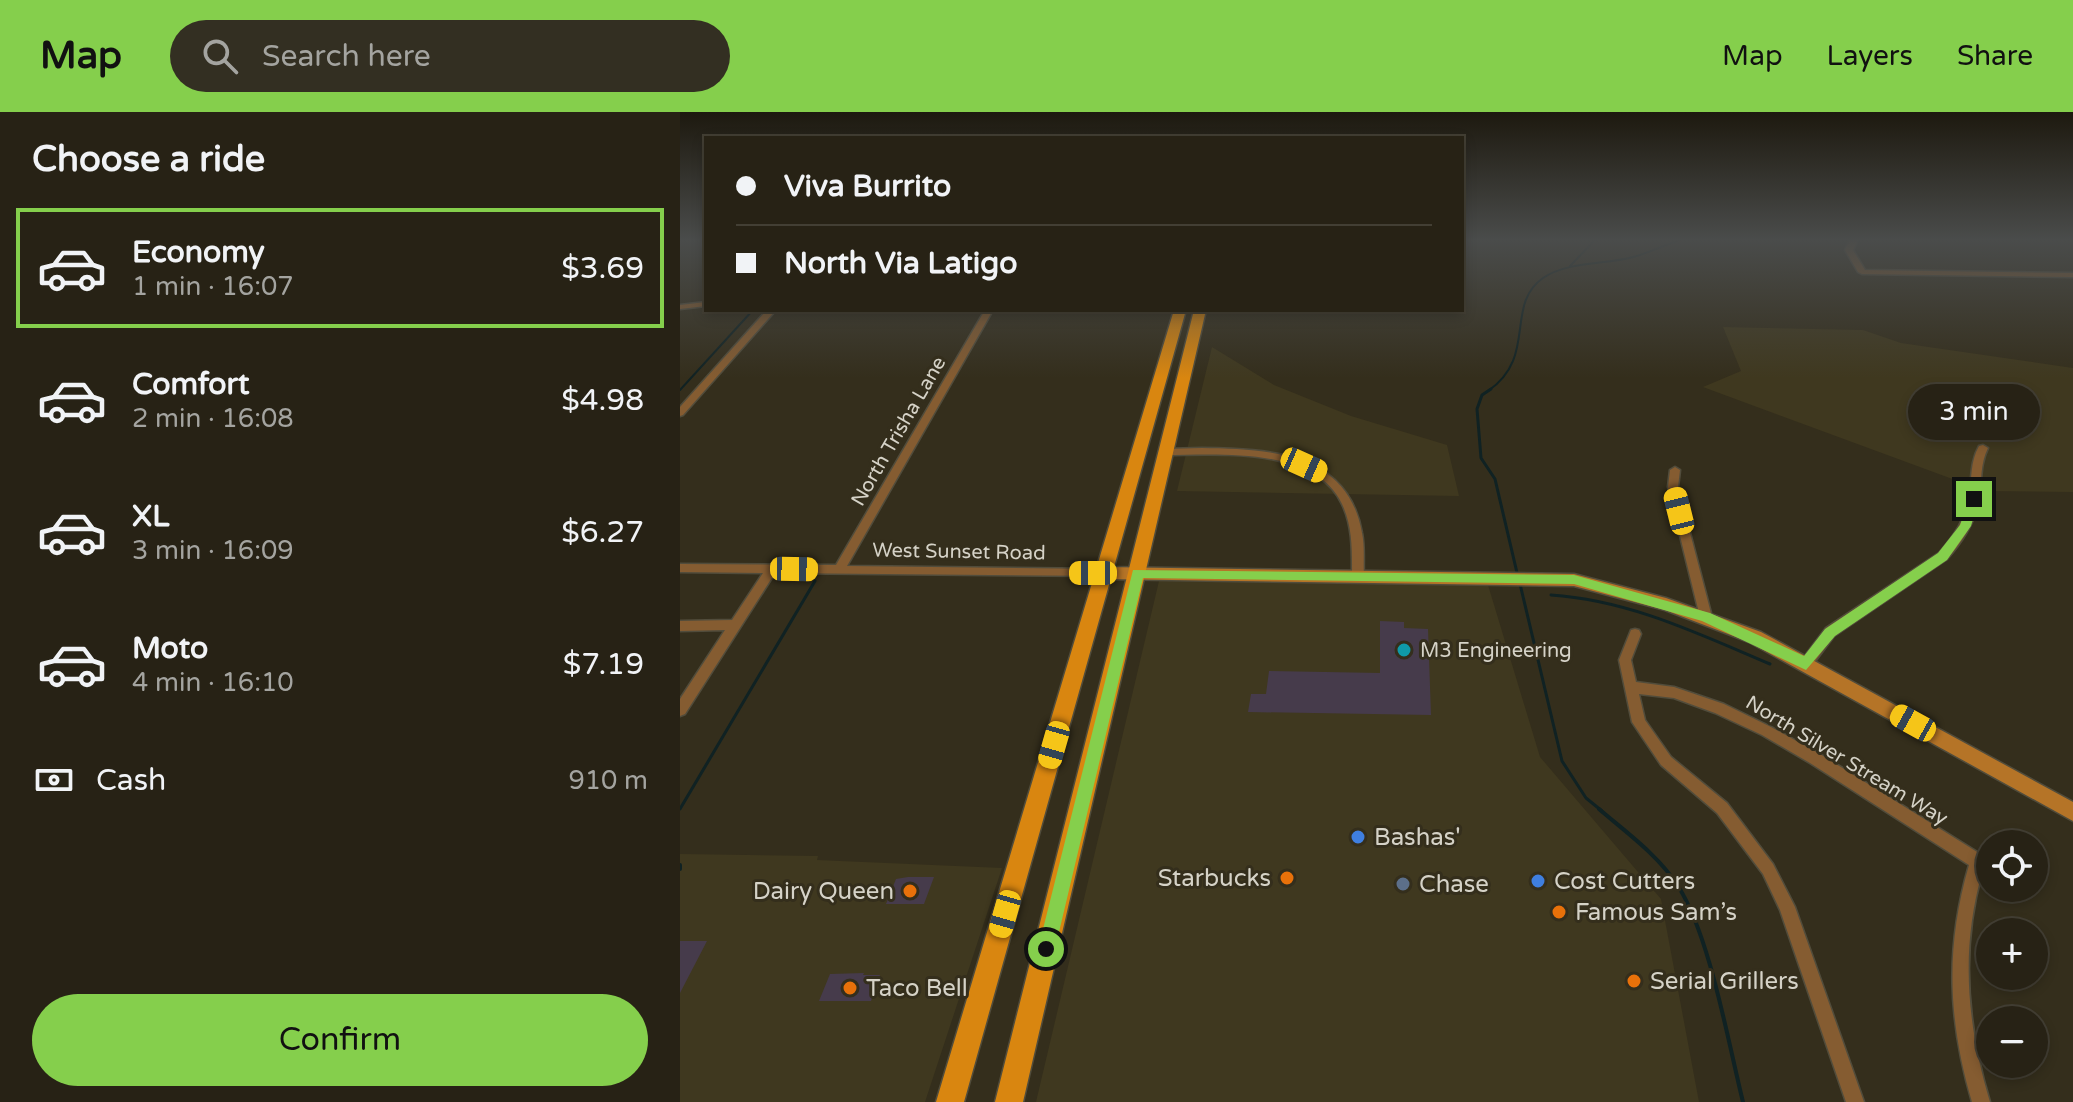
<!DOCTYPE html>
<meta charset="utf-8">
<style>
:root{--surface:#272215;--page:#332f22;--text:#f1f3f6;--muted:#a4a4a0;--line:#433f34;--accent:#85cf4c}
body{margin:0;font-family:"Varela Round",sans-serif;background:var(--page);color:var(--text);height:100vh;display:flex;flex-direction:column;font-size:30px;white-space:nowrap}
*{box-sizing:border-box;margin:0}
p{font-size:26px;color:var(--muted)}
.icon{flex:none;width:44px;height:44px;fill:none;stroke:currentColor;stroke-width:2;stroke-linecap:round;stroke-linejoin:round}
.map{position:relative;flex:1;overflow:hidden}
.drawer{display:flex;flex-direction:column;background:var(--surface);width:680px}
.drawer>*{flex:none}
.top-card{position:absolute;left:24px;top:24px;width:760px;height:176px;border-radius:0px;box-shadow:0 4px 12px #0003,0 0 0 2px var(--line);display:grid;align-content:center;height:176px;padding:0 32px;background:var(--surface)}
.tools{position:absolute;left:1296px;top:718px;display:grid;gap:16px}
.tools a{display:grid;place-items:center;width:72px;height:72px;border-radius:50%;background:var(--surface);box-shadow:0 4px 12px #0003,0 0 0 2px var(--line);font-size:40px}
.end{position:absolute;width:36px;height:36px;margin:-18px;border:10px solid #85cf4c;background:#111;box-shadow:0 0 0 4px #111}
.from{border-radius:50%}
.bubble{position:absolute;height:56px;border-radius:28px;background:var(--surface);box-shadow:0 4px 12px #0003,0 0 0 2px var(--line);font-size:26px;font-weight:600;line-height:56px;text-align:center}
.car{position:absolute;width:24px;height:48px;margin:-24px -12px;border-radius:10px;box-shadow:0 0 6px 2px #0007;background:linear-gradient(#f5c518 24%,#345 0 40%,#f5c518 0 76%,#345 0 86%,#f5c518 0)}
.top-card b{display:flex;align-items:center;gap:28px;height:76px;font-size:30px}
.top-card b+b{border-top:2px solid var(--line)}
.top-card i{width:20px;height:20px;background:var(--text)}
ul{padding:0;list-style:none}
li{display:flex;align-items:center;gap:24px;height:120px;margin:0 16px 12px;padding:0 16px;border:4px solid transparent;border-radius:0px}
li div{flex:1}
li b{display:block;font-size:30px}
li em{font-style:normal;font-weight:600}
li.on{border-color:var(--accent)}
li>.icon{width:72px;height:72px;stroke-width:1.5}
h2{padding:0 32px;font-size:36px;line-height:96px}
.pay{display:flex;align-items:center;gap:20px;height:88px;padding:0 32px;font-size:30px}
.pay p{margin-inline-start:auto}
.cta{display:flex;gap:16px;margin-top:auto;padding:16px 32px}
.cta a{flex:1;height:92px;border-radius:48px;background:var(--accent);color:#111;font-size:32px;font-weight:600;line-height:92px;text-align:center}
header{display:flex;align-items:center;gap:48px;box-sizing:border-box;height:112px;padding:0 40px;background:var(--accent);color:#111}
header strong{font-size:38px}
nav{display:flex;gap:44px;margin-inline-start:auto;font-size:28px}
.search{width:560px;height:72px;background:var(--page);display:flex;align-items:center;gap:20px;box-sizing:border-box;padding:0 28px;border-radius:44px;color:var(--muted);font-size:30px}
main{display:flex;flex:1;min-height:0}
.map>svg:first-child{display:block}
.built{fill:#3f381f}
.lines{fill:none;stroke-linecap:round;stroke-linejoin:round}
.stream-far2{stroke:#102223;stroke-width:2}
.stream-far1{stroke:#102223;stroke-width:3}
.stream{stroke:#102223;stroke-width:4}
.building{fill:#463b4b}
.street-casing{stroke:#514c3b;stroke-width:3}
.secondary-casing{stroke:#514c3b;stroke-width:3}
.primary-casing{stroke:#514c3b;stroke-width:3}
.street{fill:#855c31;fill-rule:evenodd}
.secondary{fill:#b57427;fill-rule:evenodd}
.primary{fill:#d98610;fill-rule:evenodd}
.route{fill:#85cf4c}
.culture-dot{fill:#0f9aa8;stroke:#342e1c;stroke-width:3}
.shop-dot{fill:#3f7fe0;stroke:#342e1c;stroke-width:3}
.food-dot{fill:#e8710a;stroke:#342e1c;stroke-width:3}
.service-dot{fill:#5c6f8a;stroke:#342e1c;stroke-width:3}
.labels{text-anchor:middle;stroke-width:6;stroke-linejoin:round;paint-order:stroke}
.street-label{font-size:20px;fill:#d5d2c7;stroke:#342e1c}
.poi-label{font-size:20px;fill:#d5d2c7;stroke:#342e1c;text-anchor:start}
.near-poi-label{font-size:24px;fill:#d5d2c7;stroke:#342e1c;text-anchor:start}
</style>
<header>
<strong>Map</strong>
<div class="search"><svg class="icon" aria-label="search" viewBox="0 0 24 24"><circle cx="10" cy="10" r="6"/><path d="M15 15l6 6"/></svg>Search here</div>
<nav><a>Map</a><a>Layers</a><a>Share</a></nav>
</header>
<main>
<section class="drawer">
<h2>Choose a ride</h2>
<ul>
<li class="on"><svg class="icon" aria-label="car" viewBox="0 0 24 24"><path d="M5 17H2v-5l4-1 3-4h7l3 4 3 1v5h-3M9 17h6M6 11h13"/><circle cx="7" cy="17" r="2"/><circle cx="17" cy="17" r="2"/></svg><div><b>Economy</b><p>1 min · 16:07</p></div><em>$3.69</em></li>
<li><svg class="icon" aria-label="car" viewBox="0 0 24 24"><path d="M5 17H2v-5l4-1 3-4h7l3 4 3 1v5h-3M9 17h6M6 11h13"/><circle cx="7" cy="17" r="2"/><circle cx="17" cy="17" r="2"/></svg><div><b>Comfort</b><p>2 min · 16:08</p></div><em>$4.98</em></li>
<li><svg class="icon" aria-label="car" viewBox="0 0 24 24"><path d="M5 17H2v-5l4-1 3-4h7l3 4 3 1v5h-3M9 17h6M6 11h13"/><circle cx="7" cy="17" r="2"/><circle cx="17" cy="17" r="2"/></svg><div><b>XL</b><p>3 min · 16:09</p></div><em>$6.27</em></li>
<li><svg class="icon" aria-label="car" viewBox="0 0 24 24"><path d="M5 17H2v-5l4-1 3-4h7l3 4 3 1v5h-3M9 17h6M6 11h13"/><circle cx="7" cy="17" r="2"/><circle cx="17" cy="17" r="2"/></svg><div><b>Moto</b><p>4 min · 16:10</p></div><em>$7.19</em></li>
</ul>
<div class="pay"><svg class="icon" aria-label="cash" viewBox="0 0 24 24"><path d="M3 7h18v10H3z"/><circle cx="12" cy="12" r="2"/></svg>Cash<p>910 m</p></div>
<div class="cta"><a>Confirm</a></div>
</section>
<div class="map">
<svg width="1393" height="990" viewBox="0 0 1393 990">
<rect width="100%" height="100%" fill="#342e1c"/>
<path class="built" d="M1043,215L1183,218L1221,231L1393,256V380L1305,379L1023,275L1061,259Z
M532,235L594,273L671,304L767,333L779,384L497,379Z
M479,469L808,473L860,645L981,787L1019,990H356Z
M0,742L138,744L137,748L322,756L245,990H0Z"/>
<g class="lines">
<path class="stream-far2" d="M890,154L915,128
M0,278L73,198
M808,279C858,245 824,193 863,166C888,149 925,153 953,145C969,141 984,133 1000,128"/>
<path class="stream-far1" d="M811,277L802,283L797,297L801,346L815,367L838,465
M840,472L882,649L906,686L922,699
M871,483C949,488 1019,522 1090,552
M0,697L135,469"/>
<path class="stream" d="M919,697C947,721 978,743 998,774C1030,824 1048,930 1063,990
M0,753V757"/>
</g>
<path class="building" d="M700,509L724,510V516L748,517L751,603L568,600L571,582H586L589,559L700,561Z
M228,765H254L244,792H206L216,767Z
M0,829H27L0,881Z
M184,861L183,863H200L191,889H139L150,862Z"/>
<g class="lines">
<defs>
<path id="street" d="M1170,128H1178L1173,138L1185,158L1393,161V165L1182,162L1178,160L1165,138Z
M26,190V194L0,197V193Z
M87,198H96L3,303L0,304V295Z
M305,198H313L167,454L424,457L430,461L428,464L95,461L5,602L0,604V587L45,518L0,519V509L52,508L83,461L0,460V452L156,453Z
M1303,333L1308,336C1300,352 1302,368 1299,386C1296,409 1283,429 1267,447L1154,524L1130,556L1126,557L1122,556L1120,552L1122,548L1146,516L1259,441C1274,424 1286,407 1289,384C1292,366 1290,350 1299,334Z
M522,336C589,337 668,340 682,421C685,435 683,451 684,465L682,468L678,469L672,465C672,440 673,415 662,392C635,334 538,343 485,343L480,340L485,337Z
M995,355L1000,358L998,375L1032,505L1030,508H1022L1020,505L988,375L990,358Z
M955,517L959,518L961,522L951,548L956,570L994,575L1044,592L1091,615L1140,642L1310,748V765L1302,761C1280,838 1287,914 1310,990H1292C1268,908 1265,836 1289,753L1130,651L1082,623L1035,601L994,586L959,582L965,608L991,645L1047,691L1093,752L1115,795L1184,990H1166L1100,798L1083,762L1037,701L981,653L952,610L939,548L951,518Z"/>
<path id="secondary" d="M424,455L894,462L986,486L1081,520L1393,690V709L1069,530L985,498L894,474L424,467L416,461Z"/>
<path id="primary" d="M494,198H506L284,990H256Z
M514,198H526L343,990H315Z"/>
</defs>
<use href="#street" class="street-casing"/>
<use href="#secondary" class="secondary-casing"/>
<use href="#primary" class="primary-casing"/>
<use href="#street" class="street"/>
<use href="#secondary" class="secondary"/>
<use href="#primary" class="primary"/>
</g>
<linearGradient id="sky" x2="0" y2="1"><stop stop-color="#1d190f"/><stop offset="0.48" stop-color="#4a4c4b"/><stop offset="1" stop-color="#4a4c4b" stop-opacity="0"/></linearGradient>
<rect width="1393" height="266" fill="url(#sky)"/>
<path class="route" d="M1290,385L1299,387L1291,414L1267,448L1155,524L1126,558L1022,509L894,472L463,466L375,837L366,846L360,844L358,837L453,458L894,463L1030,501L1124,544L1145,517L1258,441L1280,413Z"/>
<circle class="culture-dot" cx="724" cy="538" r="8"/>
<g class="shop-dot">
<circle cx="678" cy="725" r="8"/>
<circle cx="858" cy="769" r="8"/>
</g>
<g class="food-dot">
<circle cx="607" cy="766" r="8"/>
<circle cx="230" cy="779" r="8"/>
<circle cx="879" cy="800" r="8"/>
<circle cx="954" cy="869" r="8"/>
<circle cx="170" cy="876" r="8"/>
</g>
<circle class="service-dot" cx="723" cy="772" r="8"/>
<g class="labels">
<g class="street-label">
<text transform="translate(218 319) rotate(-60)" y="7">North Trisha Lane</text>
<text transform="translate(279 439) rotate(1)" y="7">West Sunset Road</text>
<text transform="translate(1167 648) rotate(31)" y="7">North Silver Stream Way</text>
</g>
<g class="poi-label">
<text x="740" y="545">M3 Engineering</text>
</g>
<g class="near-poi-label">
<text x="694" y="733">Bashas'</text>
<text x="591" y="774" text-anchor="end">Starbucks</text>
<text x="874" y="777">Cost Cutters</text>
<text x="739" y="780">Chase</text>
<text x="214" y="787" text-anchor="end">Dairy Queen</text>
<text x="895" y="808">Famous Sam’s</text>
<text x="970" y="877">Serial Grillers</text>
<text x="186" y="884">Taco Bell</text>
</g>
</g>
</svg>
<div class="tools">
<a><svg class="icon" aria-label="locate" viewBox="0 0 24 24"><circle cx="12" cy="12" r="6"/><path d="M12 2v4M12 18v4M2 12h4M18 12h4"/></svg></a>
<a>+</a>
<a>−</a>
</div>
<i class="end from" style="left:366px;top:837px"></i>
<i class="end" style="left:1294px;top:387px"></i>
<div class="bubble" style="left:1228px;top:272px;width:132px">3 min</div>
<i class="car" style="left:624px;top:353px;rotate:114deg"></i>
<i class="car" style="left:999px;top:399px;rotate:346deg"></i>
<i class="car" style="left:114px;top:457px;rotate:91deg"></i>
<i class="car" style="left:413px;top:461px;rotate:270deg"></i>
<i class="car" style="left:1233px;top:611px;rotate:299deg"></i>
<i class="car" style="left:374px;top:633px;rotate:196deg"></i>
<i class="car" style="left:325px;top:802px;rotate:196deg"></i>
<div class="top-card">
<b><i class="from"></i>Viva Burrito</b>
<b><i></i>North Via Latigo</b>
</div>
</div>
</main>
